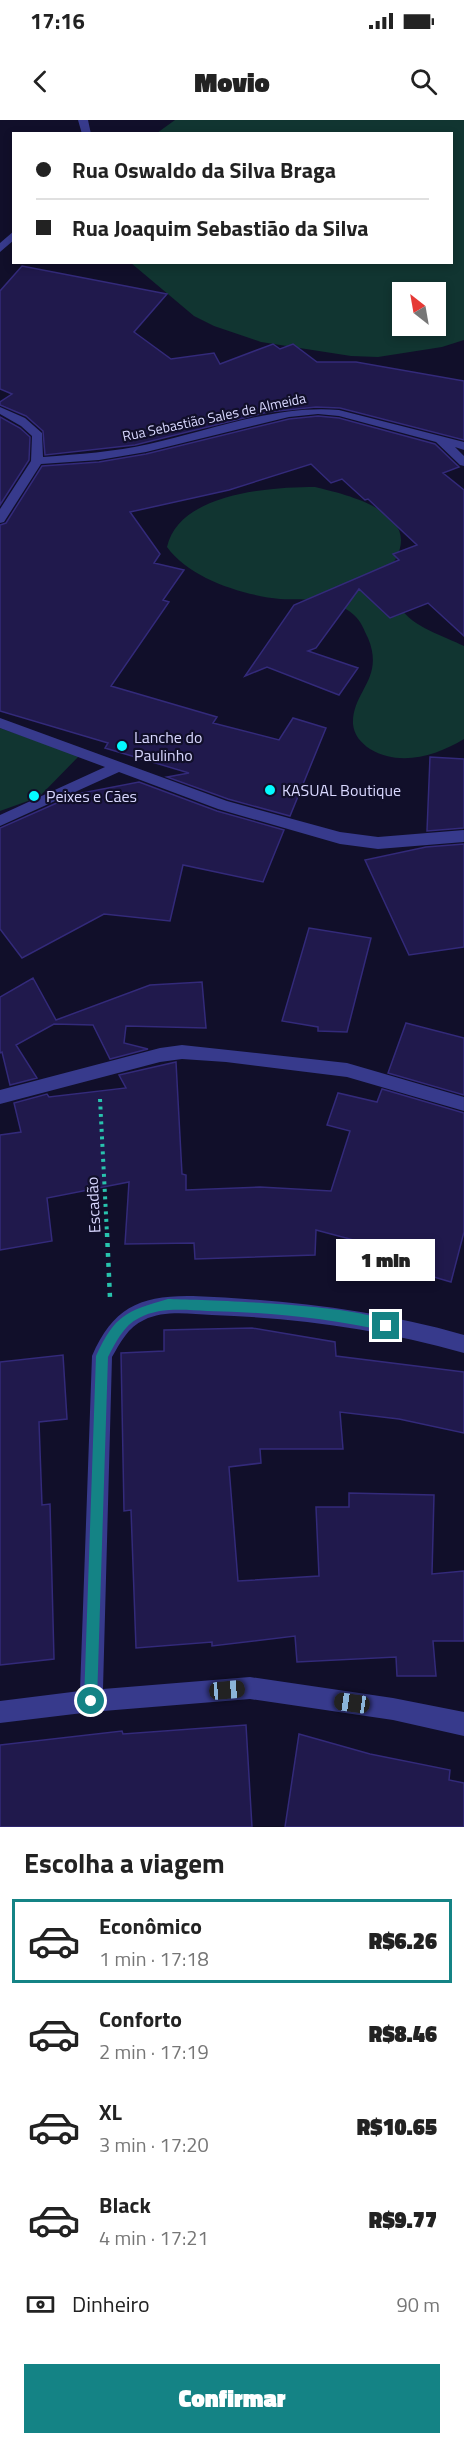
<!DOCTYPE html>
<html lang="pt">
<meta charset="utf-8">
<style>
:root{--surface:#fff;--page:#f2f2f2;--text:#222;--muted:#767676;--line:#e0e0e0;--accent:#148385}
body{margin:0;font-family:"Titillium Web",sans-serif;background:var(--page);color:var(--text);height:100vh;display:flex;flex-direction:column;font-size:22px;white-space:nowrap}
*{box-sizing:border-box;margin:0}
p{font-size:20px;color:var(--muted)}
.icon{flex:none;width:33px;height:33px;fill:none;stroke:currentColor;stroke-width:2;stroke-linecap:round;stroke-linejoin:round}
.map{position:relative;height:1707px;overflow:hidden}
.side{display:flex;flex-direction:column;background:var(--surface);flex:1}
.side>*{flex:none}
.banner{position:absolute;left:12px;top:12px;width:441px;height:132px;border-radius:0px;box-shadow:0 3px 9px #0003;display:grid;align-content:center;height:132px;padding:0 24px;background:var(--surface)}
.needle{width:39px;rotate:329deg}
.controls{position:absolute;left:392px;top:162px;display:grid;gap:12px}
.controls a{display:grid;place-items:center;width:54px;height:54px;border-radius:0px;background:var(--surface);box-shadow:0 3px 9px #0003;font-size:30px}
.end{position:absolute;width:27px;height:27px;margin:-14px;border:8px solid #148385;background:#fff;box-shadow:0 0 0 3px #fff}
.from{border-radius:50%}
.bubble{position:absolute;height:42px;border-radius:0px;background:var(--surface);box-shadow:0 3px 9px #0003;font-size:20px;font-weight:800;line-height:42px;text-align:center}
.car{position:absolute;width:18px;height:36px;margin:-18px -9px;border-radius:8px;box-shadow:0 0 4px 2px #0007;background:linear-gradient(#222 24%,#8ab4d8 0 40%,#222 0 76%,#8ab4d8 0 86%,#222 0)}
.banner b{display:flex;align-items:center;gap:21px;height:57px;font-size:22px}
.banner b+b{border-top:2px solid var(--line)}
.banner i{width:15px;height:15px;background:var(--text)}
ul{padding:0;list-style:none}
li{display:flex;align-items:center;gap:18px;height:84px;margin:0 12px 9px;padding:0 12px;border:3px solid transparent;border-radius:0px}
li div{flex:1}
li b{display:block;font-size:22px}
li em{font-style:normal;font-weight:800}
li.on{border-color:var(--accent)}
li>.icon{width:54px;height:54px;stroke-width:1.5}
h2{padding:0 24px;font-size:27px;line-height:72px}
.pay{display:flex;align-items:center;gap:15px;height:66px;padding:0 24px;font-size:22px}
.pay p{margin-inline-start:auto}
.button{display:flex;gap:12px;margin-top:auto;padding:12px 24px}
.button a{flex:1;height:69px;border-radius:0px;background:var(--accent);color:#fff;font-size:24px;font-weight:800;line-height:69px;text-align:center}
.status{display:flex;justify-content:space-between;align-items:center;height:42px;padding:0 30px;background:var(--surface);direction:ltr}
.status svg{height:16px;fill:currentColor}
header{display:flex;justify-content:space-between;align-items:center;height:78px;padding:0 24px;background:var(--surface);font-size:27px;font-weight:800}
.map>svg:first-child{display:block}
.green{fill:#113531;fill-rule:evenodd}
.building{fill:#20194c;stroke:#332a7a;stroke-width:1.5}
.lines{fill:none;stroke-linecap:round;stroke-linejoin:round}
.path-far1{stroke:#28c3ad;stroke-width:4;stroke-dasharray:3 4.5;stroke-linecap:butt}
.path{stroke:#28c3ad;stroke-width:4.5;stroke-dasharray:4 6;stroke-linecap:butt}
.minor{fill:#373a8c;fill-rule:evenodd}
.route{fill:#148385}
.poi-dot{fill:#04faff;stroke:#110f2a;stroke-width:2}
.labels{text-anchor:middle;stroke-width:4.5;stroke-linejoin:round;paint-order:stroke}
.far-street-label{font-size:14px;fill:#d9d8ff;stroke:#110f2a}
.poi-label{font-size:16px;fill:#d9d8ff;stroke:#110f2a;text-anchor:start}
.street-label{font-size:16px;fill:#d9d8ff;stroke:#110f2a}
</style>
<div class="status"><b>17:16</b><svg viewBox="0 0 49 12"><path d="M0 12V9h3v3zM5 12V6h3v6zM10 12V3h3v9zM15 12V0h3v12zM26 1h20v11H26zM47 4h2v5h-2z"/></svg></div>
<header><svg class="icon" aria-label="back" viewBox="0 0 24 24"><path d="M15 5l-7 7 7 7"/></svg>Movio<svg class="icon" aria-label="search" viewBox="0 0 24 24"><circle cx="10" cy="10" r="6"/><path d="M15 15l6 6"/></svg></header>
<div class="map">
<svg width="464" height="1707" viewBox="0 0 464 1707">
<rect width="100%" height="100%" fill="#110f2a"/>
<path class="green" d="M175,0H464V220L442,227L378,237L351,236L261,222L214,206L194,196L131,143L452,142V14L157,13ZM402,172H435V206H402Z
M315,367C340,373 402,387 401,421C401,431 394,442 389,451C392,462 394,477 400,487C412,507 444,516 464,526V619C436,636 400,647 370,629C361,623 354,615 353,604C352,571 385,559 368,518C364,510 361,501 354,495C332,475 306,481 280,479C243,475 190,459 167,427C179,373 270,367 315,367Z
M0,608L79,636L39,677L0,691Z"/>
<path class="building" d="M22,146L167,174L134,212L171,239L214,233L220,244L273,224L280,229L293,224L317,242H356L464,261V320L340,288L316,287L268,292L135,325L45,335L43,311L26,296L0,285V282L12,274L0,269V171Z
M318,296L339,298L435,324L459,347L443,353L464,370V516L428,483L390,498L359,469L316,528L308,531L358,548L339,575L267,547L245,556L294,485L399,440L393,434L417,425L368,379L365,380L342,359L331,363L311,344L229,370L130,392L160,434L154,443L184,450L163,480L169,482L111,566L217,597L213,603L279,620L293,598L326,608L290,696L228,679L167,657L189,653L105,628L108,623L0,591V405L6,403L42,346L99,342L146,334L289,299Z
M0,297L20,308L30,317L29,340L0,385Z
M430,637L464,639V708L427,711Z
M139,662L217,691L284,710L263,762L183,745L170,801L104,794L22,838L0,809V708L77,674Z
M464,724V827L409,835L365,740L426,727Z
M309,808L371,818L347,912L318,911V907L282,901Z
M33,858L56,900L150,865L202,862L206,908L126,906L124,923L148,929L110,939L93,905L54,904L16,925L37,958L10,965L2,932L0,933V877Z
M406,903L464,918V975L388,953Z
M176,942L182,1054L186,1055V1070L260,1067L331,1071L350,1011L327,1005L338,973L377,982L382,969L464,993V1112L451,1162L386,1143L391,1130L316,1110L315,1135L195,1139L194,1123L125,1124L129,1062L47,1078L52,1121L0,1130V1015L21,1012L14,983L47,974L49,977L126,968L119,955Z
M252,1208L335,1222L336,1236L464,1252V1313L399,1299L340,1292L343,1329H260L261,1343L229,1347L238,1461L319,1456L316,1387H349V1373L434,1375L432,1454L464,1451V1521H433L436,1556H397L396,1537L297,1542L295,1516L212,1526V1522L136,1528L131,1390L124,1391L121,1233L164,1231V1210Z
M63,1235L67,1299L39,1302L42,1385L50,1384L54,1539L0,1545V1242Z
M246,1605L252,1707H0V1625L122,1611L123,1614Z
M299,1614L370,1634L450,1650L449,1660L464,1663V1707H285Z"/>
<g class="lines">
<path class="path-far1" d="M100,979L107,1114"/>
<path class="path" d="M107,1113L110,1178"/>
<path class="minor" d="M78,0H88L91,14H82Z
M14,111V120L0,132V123Z
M0,287L25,298L42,313L43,337C79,334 114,332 149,324C208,311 279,284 339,290L464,322V330L455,327L464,336V346L460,345L436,322L339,296L318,294L289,297L146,332L99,340L41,344L4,402L0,403V389L31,341L32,316L21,306L0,294Z
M0,598L227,681L340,712L378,717L464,710V722L378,729L340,724L218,689L119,652L0,706V695L105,647L0,608Z
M182,925L347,943L464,977V991L347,957L226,942L182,939L160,942L0,984V970L160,928Z
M193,1176C286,1180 374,1189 464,1215V1233C381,1209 298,1198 212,1195C190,1194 164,1190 144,1200C128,1207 120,1223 112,1237L103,1569L250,1557L393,1578L464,1592V1616L393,1600L250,1579L91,1592L0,1603V1581L80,1571L92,1236C113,1187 141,1175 193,1176Z"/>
</g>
<path class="route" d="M168,1179C199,1180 380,1184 392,1206L386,1211C327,1198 268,1192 207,1191C185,1190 160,1187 139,1198C123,1206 116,1222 108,1237L97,1581L95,1585L91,1587L86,1585L84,1581L96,1236C115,1195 126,1191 168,1179Z"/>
<g class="poi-dot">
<circle cx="122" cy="626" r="6"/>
<circle cx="270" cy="670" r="6"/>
<circle cx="34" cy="676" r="6"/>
</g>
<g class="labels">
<g class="far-street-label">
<text transform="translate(214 297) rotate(-12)" y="5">Rua Sebastião Sales de Almeida</text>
</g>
<g class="poi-label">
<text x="134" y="623">Lanche do<tspan x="134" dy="18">Paulinho</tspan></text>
<text x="282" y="676">KASUAL Boutique</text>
<text x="46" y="682">Peixes e Cães</text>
</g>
<g class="street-label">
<text transform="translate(93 1085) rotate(-93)" y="6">Escadão</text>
</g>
</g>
</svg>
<div class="controls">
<a><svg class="needle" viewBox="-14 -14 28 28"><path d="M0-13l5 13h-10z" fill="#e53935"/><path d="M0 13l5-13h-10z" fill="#767676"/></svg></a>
</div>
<i class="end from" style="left:91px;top:1581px"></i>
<i class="end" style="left:386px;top:1206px"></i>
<div class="bubble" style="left:336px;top:1119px;width:99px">1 min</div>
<i class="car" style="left:227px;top:1570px;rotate:85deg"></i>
<i class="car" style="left:352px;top:1583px;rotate:278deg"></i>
<div class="banner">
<b><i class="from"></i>Rua Oswaldo da Silva Braga</b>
<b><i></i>Rua Joaquim Sebastião da Silva</b>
</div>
</div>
<section class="side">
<h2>Escolha a viagem</h2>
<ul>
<li class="on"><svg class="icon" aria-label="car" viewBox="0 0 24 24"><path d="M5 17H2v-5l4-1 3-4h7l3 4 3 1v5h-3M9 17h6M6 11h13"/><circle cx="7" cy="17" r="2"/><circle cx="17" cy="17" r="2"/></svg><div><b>Econômico</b><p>1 min · 17:18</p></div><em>R$6.26</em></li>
<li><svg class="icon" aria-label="car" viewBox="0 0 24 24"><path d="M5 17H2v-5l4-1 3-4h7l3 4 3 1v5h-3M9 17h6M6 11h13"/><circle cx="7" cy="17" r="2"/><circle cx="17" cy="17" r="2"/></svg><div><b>Conforto</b><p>2 min · 17:19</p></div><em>R$8.46</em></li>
<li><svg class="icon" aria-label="car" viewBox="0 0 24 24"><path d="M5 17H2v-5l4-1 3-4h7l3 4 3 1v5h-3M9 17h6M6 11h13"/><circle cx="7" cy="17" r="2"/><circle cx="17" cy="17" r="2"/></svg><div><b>XL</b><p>3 min · 17:20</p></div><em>R$10.65</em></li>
<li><svg class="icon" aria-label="car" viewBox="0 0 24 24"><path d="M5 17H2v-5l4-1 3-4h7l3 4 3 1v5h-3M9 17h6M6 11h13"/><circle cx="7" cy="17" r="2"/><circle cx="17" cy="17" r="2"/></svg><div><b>Black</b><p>4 min · 17:21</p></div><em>R$9.77</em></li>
</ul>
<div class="pay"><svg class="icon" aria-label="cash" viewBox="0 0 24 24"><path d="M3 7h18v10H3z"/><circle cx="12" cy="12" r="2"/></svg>Dinheiro<p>90 m</p></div>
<div class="button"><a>Confirmar</a></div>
</section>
